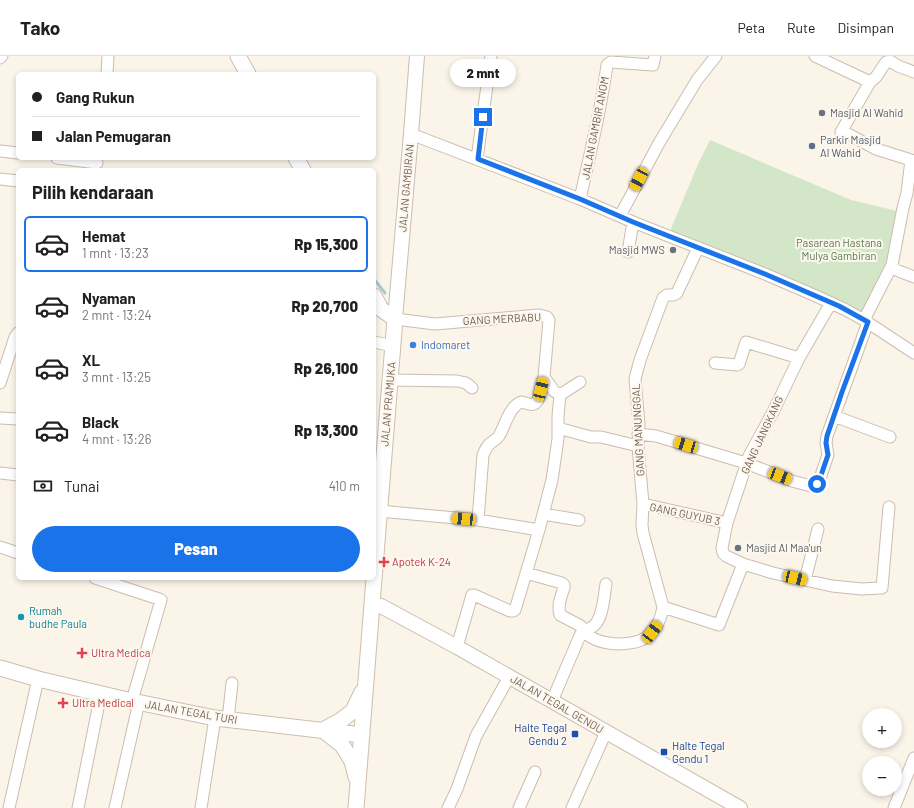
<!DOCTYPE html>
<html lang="id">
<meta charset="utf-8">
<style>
:root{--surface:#fff;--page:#f2f2f2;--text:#202124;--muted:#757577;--line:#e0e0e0;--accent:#1a73e8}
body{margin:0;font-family:Barlow,sans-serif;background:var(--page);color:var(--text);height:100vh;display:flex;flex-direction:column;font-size:15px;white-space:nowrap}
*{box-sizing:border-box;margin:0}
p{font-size:13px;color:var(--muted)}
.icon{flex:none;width:22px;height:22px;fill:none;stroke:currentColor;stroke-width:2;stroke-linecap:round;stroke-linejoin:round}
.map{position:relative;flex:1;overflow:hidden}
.details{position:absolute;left:16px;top:112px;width:360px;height:412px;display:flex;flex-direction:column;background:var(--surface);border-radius:6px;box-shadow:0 2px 6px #0003}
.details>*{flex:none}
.top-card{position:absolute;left:16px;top:16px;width:360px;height:88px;border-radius:6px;box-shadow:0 2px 6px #0003;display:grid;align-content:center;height:88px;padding:0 16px;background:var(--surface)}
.buttons{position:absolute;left:862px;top:652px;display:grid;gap:8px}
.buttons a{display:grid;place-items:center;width:40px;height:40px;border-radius:50%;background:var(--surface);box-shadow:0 2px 6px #0003;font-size:20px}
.end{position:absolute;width:18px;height:18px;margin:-9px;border:5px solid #1a73e8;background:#fff;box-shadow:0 0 0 2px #fff}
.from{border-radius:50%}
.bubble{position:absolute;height:28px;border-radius:14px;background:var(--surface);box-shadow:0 2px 6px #0003;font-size:13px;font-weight:800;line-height:28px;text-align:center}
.car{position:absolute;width:12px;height:24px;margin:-12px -6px;border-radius:5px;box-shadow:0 0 3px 1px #0007;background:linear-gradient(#f5c518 24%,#345 0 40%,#f5c518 0 76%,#345 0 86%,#f5c518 0)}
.top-card b{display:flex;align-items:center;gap:14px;height:38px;font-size:15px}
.top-card b+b{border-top:1px solid var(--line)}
.top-card i{width:10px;height:10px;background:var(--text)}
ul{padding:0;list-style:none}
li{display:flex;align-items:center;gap:12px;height:56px;margin:0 8px 6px;padding:0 8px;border:2px solid transparent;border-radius:6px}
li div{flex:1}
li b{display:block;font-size:15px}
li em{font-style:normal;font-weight:800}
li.selected{border-color:var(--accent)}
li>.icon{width:36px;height:36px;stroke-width:1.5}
h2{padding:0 16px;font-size:18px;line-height:48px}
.pay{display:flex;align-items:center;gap:10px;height:44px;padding:0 16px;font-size:15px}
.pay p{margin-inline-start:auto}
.primary-button{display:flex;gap:8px;margin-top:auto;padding:8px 16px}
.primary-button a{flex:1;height:46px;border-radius:24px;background:var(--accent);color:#fff;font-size:16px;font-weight:800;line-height:46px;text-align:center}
header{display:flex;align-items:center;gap:24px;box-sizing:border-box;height:56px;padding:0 20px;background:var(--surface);border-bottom:1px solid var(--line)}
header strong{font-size:19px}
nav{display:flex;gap:22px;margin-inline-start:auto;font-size:14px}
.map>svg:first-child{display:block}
.green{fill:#d3e7c8}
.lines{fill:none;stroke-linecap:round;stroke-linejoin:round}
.stream{stroke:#a6cad3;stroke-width:3}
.minor-casing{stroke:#cbbdb0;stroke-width:13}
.tertiary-casing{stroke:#cbbdb0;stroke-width:16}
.secondary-casing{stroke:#cebeae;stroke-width:17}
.minor{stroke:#fff;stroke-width:11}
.tertiary{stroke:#fff;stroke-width:14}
.secondary{stroke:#fff;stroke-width:15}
.route{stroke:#1a73e8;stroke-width:5}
.worship-dot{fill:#6b7280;stroke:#fdf8ef;stroke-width:1.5}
.service-dot{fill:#5c6f8a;stroke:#fdf8ef;stroke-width:1.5}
.shop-dot{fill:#3f7fe0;stroke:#fdf8ef;stroke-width:1.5}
.health-dot{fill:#e0444e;stroke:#fdf8ef;stroke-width:1.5}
.culture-dot{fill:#0f9aa8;stroke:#fdf8ef;stroke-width:1.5}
.transit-dot{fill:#1a4fb4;stroke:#fdf8ef;stroke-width:1.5}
.labels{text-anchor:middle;stroke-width:4;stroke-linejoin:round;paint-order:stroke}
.worship-label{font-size:11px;fill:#5b616d;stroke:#fdf8ef;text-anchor:start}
.street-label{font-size:11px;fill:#725d4f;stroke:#fdf8ef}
.service-label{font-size:11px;fill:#4e5e75;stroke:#fdf8ef;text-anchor:start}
.park-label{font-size:11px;fill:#577c4b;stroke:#fdf8ef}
.shop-label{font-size:11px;fill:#366cbe;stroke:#fdf8ef;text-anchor:start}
.health-label{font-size:11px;fill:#be3a42;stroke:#fdf8ef;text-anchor:start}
.culture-label{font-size:11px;fill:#0d838f;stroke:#fdf8ef;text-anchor:start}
.transit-label{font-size:11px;fill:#164399;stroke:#fdf8ef;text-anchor:end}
</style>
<header>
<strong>Tako</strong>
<nav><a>Peta</a><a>Rute</a><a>Disimpan</a></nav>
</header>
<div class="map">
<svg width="914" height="752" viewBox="0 0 914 752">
<rect width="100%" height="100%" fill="#faf4e9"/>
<path class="green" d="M710,84L851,144L897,155L890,208L863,258L670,175L699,106Z"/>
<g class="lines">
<path class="stream" d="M374,223L385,237"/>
<defs>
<path id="minor" d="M815,0L870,26
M0,2L2,0
M107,18L108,0
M411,78L580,143L633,166L765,218L816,240L846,254L864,264L914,297
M0,95L18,97
M57,102L97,107
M477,103L491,0
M0,123L18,125
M580,143C590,98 601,54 607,9L611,6L653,9L655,0
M620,160L659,87L697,24L716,0
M628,196L633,166
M891,212L914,221
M831,247L799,302L773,356L749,400L727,467L722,492L723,497L726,500L743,508L773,517L832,530L862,533L880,532H882L889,451
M395,263L435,268L539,259L547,261L549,264L544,321L554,335L560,339
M864,264L892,209L903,152L907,137L911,104L876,93L850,79L841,76L870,26L876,21L886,6L890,5L898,10L914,16
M374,286L393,290
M715,307L737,309L739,308L746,286L799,302
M390,324L457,325L466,327L472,332
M0,327L15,281L18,277
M834,360L890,381
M0,362L18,363
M558,372L591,381H601L638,390
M638,378L656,380L746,407L792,425L811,430C814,430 817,428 819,425L828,399L826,387L827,380L868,266
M0,417L18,419
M643,448L727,467
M379,455L478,464L539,474
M543,458L579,464
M478,464L483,399C485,394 487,389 492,386C495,384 497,383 499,380C505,370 509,351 521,346C528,347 533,352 538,344L544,321
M0,491L18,497
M526,517L562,527L564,529V532C561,540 557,550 560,559L581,570C589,590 629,592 645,582C656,575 661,563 663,551L643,477L642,469L643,448L638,390L639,368L635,323L640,304L663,242L667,239H673L677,237L698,192
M95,522L159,543L161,544L132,645
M805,524L818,473
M663,551L719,569L743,508
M457,591L472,539H474L510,555H513L515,554L539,474L552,424L558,383V360L560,339L580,326
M552,645L579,582L583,574C586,574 590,573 592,571C603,565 604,540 606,528
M228,664L232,627
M9,752L38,623
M78,752L101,637
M115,752L139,646
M201,752L215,662
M448,752L457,733L476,680L509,621
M519,752L535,716
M572,752L606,676
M894,752L914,702"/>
<path id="tertiary" d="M395,263L411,78L417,0
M372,548L381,550L457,591L740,752"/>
<path id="secondary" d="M238,0L248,18
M296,102L303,114
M0,612L38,623L132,645L215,662L362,679
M323,674L340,665L353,655L362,636
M324,675L342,689L352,705L356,721
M356,752L372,548L395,263L381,253L374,240"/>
</defs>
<use href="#minor" class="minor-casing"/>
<use href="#tertiary" class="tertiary-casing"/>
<use href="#secondary" class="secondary-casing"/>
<use href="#minor" class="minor"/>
<use href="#tertiary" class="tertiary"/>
<use href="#secondary" class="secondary"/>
</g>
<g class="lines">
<path class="route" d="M483,61L478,103L580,143L633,166L765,218L839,250L868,266L842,336L827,380L826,387L828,399L819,425L817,428"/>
</g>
<g class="worship-dot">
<circle cx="822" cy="57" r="4"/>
<circle cx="673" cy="194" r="4"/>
<circle cx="738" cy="492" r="4"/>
</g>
<circle class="service-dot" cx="812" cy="90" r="4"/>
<circle class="shop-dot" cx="413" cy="289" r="4"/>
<g class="health-dot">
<path d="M382 500h4v4h4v4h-4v4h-4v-4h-4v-4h4z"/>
<path d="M80 591h4v4h4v4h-4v4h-4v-4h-4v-4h4z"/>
<path d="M61 641h4v4h4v4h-4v4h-4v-4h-4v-4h4z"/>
</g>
<circle class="culture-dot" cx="21" cy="561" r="4"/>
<g class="transit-dot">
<rect x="571" y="674" width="8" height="8" rx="2"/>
<rect x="660" y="692" width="8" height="8" rx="2"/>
</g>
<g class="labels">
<g class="worship-label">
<text x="830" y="61">Masjid Al Wahid</text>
<text x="665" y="198" text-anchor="end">Masjid MWS</text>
<text x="746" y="496">Masjid Al Maa'un</text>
</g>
<g class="street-label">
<text transform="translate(595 72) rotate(-79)" y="4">JALAN GAMBIR ANOM</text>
<text transform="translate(406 132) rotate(-85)" y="4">JALAN GAMBIRAN</text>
<text transform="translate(502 263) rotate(-3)" y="4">GANG MERBABU</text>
<text transform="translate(388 348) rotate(-85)" y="4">JALAN PRAMUKA</text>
<text transform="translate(638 374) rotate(-93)" y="4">GANG MANUNGGAL</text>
<text transform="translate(762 379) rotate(-65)" y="4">GANG JANGKANG</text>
<text transform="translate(685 458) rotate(12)" y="4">GANG GUYUB 3</text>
<text transform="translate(557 648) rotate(30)" y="4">JALAN TEGAL GENDU</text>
<text transform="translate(191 656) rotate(10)" y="4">JALAN TEGAL TURI</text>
</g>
<g class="service-label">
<text x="820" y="88">Parkir Masjid<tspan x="820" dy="13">Al Wahid</tspan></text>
</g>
<g class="park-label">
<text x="839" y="191">Pasarean Hastana<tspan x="839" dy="13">Mulya Gambiran</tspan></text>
</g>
<g class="shop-label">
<text x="421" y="293">Indomaret</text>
</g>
<g class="health-label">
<text x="392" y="510">Apotek K-24</text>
<text x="91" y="601">Ultra Medica</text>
<text x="72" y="651">Ultra Medical</text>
</g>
<g class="culture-label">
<text x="29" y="559">Rumah<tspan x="29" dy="13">budhe Paula</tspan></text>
</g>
<g class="transit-label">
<text x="567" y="676">Halte Tegal<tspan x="567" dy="13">Gendu 2</tspan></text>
<text x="672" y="694" text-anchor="start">Halte Tegal<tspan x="672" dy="13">Gendu 1</tspan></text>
</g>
</g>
</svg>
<div class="buttons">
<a>+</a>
<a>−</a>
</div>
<i class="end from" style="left:817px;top:428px"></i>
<i class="end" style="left:483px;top:61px"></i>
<div class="bubble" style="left:450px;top:3px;width:66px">2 mnt</div>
<i class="car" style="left:639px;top:123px;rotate:208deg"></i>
<i class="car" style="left:541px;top:333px;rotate:13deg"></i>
<i class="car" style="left:686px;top:389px;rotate:287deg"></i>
<i class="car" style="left:780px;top:420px;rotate:111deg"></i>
<i class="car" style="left:464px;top:463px;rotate:275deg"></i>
<i class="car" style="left:795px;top:522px;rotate:103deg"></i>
<i class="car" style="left:652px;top:576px;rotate:37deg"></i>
<div class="top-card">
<b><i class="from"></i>Gang Rukun</b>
<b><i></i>Jalan Pemugaran</b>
</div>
<section class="details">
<h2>Pilih kendaraan</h2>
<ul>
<li class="selected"><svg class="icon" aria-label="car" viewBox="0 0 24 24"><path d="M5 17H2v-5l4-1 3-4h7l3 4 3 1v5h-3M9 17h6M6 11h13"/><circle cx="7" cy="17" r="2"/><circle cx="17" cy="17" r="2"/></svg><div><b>Hemat</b><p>1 mnt · 13:23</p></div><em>Rp 15,300</em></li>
<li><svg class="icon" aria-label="car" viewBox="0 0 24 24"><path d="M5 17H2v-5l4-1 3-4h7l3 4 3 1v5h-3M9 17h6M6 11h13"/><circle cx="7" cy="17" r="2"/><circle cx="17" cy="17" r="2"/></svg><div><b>Nyaman</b><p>2 mnt · 13:24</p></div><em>Rp 20,700</em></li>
<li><svg class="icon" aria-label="car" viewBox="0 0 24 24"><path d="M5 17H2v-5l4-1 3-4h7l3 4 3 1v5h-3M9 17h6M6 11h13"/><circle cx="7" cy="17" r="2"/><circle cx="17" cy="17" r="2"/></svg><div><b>XL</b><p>3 mnt · 13:25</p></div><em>Rp 26,100</em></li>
<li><svg class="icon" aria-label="car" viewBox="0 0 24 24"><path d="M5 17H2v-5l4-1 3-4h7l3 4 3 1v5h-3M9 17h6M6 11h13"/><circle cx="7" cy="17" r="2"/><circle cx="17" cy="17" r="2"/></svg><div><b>Black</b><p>4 mnt · 13:26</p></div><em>Rp 13,300</em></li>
</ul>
<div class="pay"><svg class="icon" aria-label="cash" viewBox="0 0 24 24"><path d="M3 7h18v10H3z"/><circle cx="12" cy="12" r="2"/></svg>Tunai<p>410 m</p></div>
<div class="primary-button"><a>Pesan</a></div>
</section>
</div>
